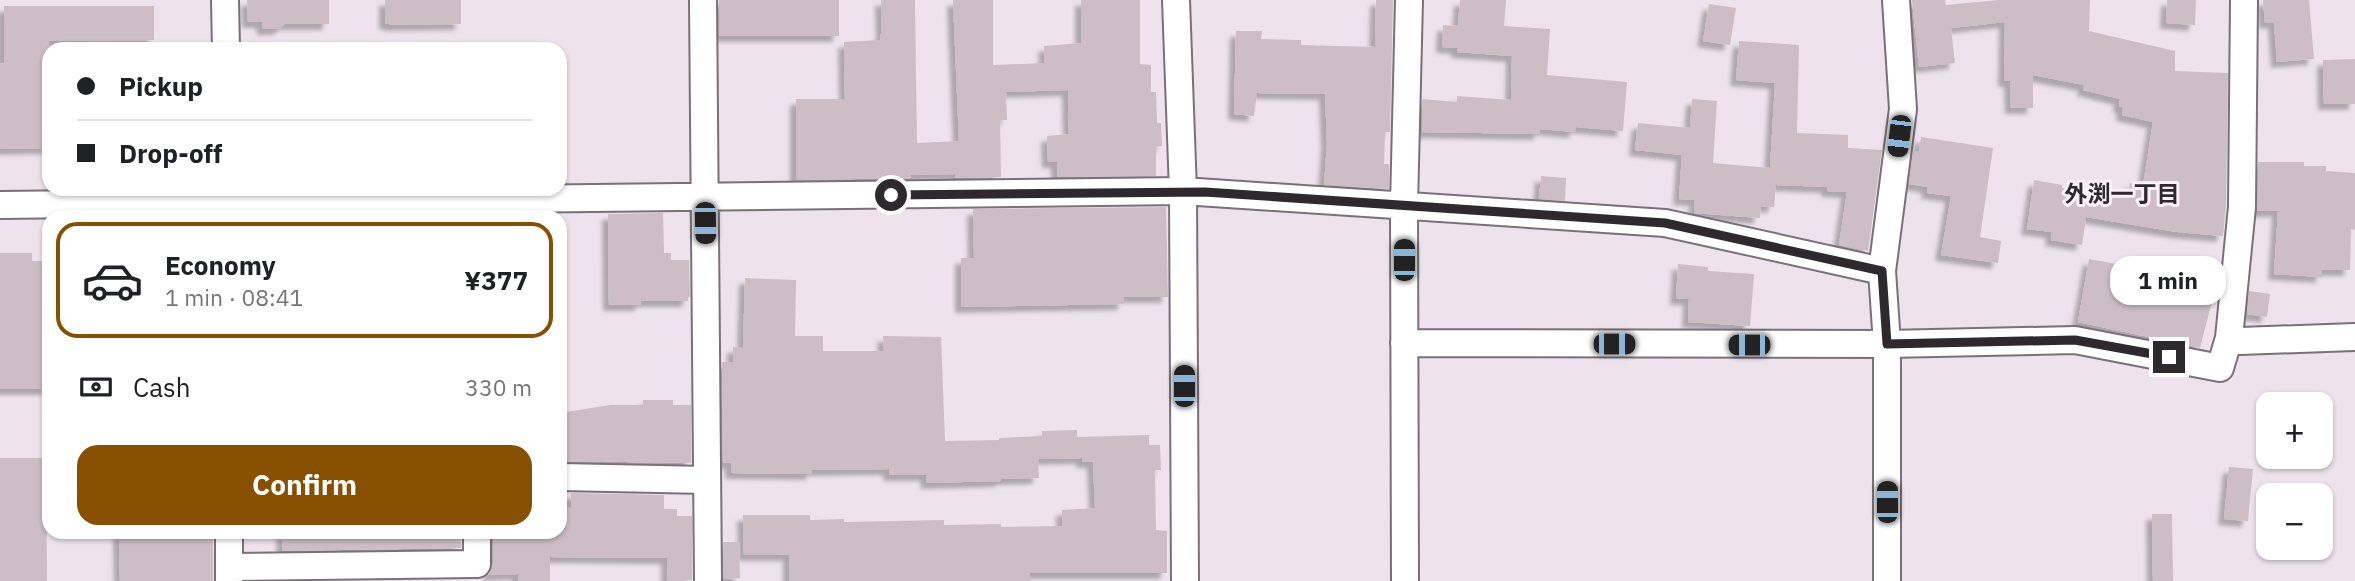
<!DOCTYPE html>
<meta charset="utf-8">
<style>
:root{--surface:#fff;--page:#f6f6f6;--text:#202124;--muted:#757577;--line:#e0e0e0;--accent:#865000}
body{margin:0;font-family:"IBM Plex Sans","Noto Sans JP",sans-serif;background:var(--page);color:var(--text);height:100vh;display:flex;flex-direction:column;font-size:26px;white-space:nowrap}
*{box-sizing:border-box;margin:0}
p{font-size:23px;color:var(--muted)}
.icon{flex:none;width:38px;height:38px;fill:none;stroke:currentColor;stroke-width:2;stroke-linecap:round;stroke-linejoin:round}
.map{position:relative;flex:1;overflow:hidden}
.side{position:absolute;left:42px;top:210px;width:525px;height:329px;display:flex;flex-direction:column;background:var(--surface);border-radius:21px;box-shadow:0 2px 5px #0004}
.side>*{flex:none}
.top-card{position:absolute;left:42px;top:42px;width:525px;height:154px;border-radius:21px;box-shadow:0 2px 5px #0004;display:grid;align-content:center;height:154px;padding:0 35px;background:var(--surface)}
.controls{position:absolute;left:2256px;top:392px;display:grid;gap:14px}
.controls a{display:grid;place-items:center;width:77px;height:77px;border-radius:14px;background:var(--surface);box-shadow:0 2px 5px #0004;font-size:35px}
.end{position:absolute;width:32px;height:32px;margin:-16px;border:9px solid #2d292c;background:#fff;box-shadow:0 0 0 4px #fff}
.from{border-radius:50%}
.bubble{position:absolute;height:49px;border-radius:21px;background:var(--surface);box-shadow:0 2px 5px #0004;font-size:23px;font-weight:800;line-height:49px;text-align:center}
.car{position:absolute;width:21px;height:42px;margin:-21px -10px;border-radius:9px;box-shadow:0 0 5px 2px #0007;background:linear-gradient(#222 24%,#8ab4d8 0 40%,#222 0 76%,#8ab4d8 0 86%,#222 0)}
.top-card b{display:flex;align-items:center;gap:24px;height:66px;font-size:26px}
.top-card b+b{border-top:2px solid var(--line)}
.top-card i{width:18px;height:18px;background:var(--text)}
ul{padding:12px 0 0;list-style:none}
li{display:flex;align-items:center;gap:21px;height:116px;margin:0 14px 10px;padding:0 21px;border:4px solid transparent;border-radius:21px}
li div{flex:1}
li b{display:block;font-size:26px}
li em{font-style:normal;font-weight:800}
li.active{border-color:var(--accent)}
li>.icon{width:63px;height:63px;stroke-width:1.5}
.pay{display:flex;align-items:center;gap:18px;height:77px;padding:0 35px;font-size:26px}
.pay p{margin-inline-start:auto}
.button{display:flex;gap:14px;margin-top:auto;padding:14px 35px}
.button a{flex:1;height:80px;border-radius:21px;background:var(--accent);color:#fff;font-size:28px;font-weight:800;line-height:80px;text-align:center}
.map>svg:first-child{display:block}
.building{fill:#ccbec4;filter:url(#shadow)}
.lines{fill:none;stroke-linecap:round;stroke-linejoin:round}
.street-casing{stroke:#797078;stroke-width:30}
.street{stroke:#fff;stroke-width:26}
.route{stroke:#2d292c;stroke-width:9}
.labels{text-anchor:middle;stroke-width:6;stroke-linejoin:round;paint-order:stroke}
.neighbourhood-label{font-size:23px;font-weight:bold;fill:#2d292c;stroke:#fbf0fa}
</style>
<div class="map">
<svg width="2355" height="581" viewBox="0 0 2355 581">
<defs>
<filter id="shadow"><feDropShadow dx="-6" dy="6" stdDeviation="2" flood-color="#0004"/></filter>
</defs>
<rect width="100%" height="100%" fill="#eee3ec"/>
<path class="building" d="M247,0H329V24H285L279,29H263L262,22H248Z
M385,0H461V24L393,25L385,23Z
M719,0H839V36H719Z
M881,0H915L917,143L959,141L953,0H993V65L1045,63L1044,46L1081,43V0H1140V64L1151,65V92H1156L1157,123H1161L1162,146L1156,147V176L1057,177V162H1048L1047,136L1069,134L1068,90L1006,92L1007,120H1000L1001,177L955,178V174L911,175V178L796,180V99H845L844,42L880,40V34H882Z
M1376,0H1393L1390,132H1385L1384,164H1389V189L1324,185L1327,143L1325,94L1257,93L1254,116L1234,114L1236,31H1262L1261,39L1301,40V45L1375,47Z
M1460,0H1506L1504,26L1550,29L1547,75L1627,82L1623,131L1576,127L1575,132L1540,129V134L1422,132V99L1457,102V96L1511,100L1512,56L1457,52V48L1442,47L1443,25L1458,26Z
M1912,0H1945L1946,5L1999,0H2090L2089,31L2175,51V71L2228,73L2226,206L2223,236L2177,232L2086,217L2082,245L2051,240L2052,232L2027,229L2034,180L2062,185V188L2127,198L2130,183L2143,185L2153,122L2122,115L2123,107H2119L2120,99L2083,90L2084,85L2033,75V108H2011L2010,81H2004L2005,22L1951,28L1955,63L1919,67Z
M2167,0H2196L2195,25L2166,23Z
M2263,0H2309L2314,59L2277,62L2274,22L2265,23Z
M1709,4L1736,8L1730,45L1703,41Z
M4,6H154V40L49,41V148L0,149V64L4,63Z
M1739,41L1799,45L1797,133L1848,135V148L1882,150L1868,251L1839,245L1847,192L1827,191L1828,187L1776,185L1774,207L1761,206L1760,218L1694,213L1695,200L1679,199L1682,155L1635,150L1638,123L1690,128L1692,99L1717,101L1713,163L1770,168L1775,83L1736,80Z
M2355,59V104H2324L2323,60Z
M1921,137L1993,148L1980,237L2001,241L1998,263L1941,255L1951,196L1927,193L1928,187L1909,184L1913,151H1919Z
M2258,162H2304V166H2326V171L2355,173V230L2351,229L2350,270H2322V277L2274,274L2278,211H2257Z
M1541,176L1566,178L1565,201L1539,199Z
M1166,207L1168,297H1124V304L961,307V258H974L973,209Z
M663,213L664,253H671V260H689L690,297H688V301H641V305H609L608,214Z
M0,253H32V261H49V389H0Z
M2089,259L2145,269L2144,276L2180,285L2178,293L2212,301L2200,348L2078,322Z
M1678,264L1708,267V271L1754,274L1750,326L1688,322L1689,299H1676Z
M745,278L796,280L795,336H823V351H884L883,336L941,337L945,441L999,440V438L1042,436V431L1077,430V437L1149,435V445H1160L1161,470H1155L1156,530L1167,531V573H1030V581H789V555H744L743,515H810V520L844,519V522L944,520V525L1001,524V527L1062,526V510L1095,508L1093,462H1082V458L1038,459L1039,478L1001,479V481L927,483L926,475H889V469L812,470V474L731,473V463H723L722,362H733V347H743Z
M2249,291L2270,294L2267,317L2247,314Z
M643,400H673V405H691V463L560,461V413L610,405H643Z
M0,458H46L47,581H0Z
M2229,467L2253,469L2248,521L2224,519Z
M571,493L664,495V509H677V516H692V580L667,581V558H650L550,557V581H518V574L488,575L493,564V532H560V507H571Z
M2152,514H2172L2173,581H2153Z
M119,532H213V581H120Z
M282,532H461V548L283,551Z
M723,542H739L740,578L724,579Z"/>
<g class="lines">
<defs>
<path id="street" d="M225,0L226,49
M703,0L708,581
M1176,0L1183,191L1185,581
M0,205L1183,191L1665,223L1882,271
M2229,338L2240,341L2355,337
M1404,343L1887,344L2075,340L2220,368L2229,338L2242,207L2244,0
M560,477L707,480
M229,567L477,564V532
M229,581V532
M1405,581L1404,205L1409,0
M1887,581V344L1882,271L1903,109L1896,0"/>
</defs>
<use href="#street" class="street-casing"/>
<use href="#street" class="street"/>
</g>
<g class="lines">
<path class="route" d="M891,195L1205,192L1665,223L1882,271L1887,344L2075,340L2169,357"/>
</g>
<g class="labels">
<g class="neighbourhood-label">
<text x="2122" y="202">外渕一丁目</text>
</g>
</g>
</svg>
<div class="controls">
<a>+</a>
<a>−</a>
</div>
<i class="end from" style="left:891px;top:195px"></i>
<i class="end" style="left:2169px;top:357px"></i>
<div class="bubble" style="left:2110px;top:256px;width:116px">1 min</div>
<i class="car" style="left:1899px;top:136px;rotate:187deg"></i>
<i class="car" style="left:705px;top:223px;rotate:179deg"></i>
<i class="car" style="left:1404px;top:260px;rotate:0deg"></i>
<i class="car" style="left:1614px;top:344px;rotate:90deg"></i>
<i class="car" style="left:1749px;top:345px;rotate:270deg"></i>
<i class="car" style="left:1184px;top:386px;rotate:0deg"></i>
<i class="car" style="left:1887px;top:502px;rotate:0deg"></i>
<div class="top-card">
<b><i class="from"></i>Pickup</b>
<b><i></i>Drop-off</b>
</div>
<section class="side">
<ul>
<li class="active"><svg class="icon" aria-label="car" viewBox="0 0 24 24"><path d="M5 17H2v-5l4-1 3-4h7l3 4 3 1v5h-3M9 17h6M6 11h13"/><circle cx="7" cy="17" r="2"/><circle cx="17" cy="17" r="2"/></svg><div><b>Economy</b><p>1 min · 08:41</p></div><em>¥377</em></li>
</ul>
<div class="pay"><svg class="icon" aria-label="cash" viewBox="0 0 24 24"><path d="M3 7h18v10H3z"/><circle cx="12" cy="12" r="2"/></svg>Cash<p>330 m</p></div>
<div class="button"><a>Confirm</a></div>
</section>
</div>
